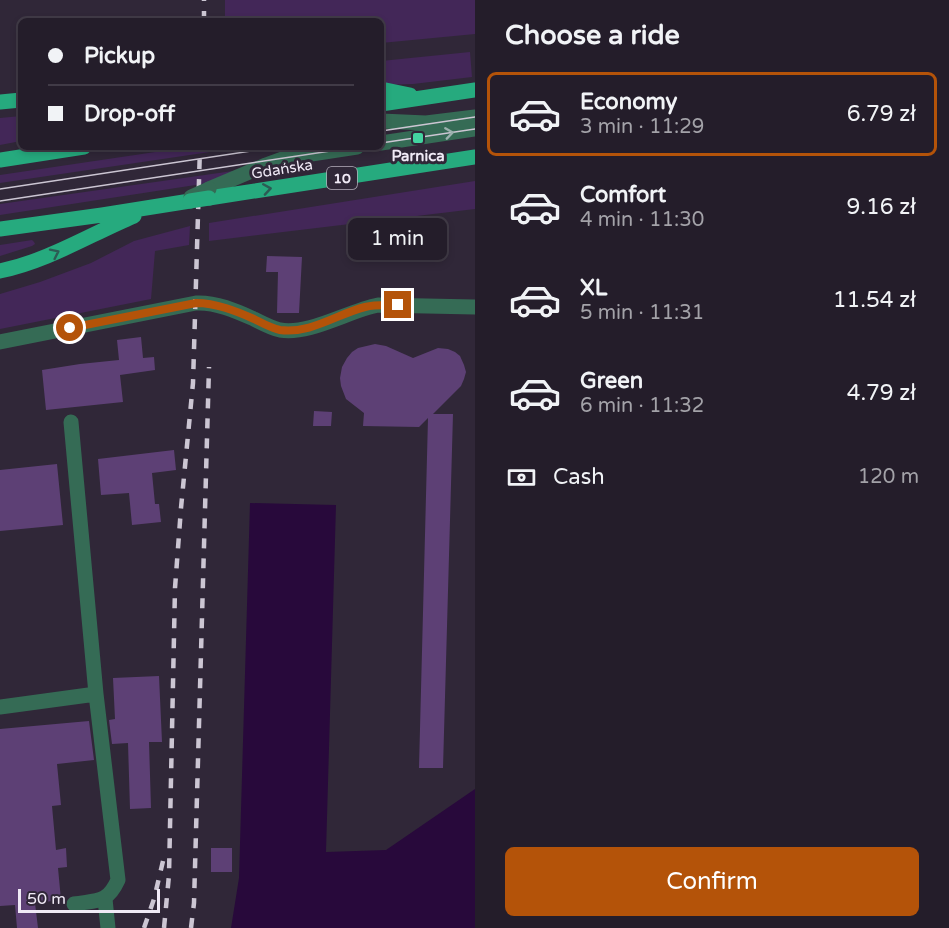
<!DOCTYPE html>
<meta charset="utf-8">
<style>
:root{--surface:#241d2a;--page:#2c2632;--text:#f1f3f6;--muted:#a3a2a8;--line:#413b47;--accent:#b45309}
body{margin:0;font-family:"Varela Round",sans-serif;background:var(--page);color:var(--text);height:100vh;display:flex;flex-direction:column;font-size:22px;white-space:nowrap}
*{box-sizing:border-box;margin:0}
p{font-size:20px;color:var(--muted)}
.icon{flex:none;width:33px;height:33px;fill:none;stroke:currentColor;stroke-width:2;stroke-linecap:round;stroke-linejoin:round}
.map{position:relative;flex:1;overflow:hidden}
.sheet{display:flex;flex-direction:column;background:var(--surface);width:474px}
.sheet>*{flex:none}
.hud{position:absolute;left:18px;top:18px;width:366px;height:132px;border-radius:9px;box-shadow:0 3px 9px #0003,0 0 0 2px var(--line);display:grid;align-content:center;height:132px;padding:0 30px;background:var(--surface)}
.scale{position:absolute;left:18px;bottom:15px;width:142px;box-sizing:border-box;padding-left:6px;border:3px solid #f0eaf6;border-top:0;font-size:16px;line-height:21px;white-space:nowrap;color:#f0eaf6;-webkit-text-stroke:4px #302738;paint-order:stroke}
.end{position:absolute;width:27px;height:27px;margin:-14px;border:8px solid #b45309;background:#fff;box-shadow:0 0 0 3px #fff}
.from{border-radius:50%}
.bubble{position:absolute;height:42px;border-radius:9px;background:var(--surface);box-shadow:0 3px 9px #0003,0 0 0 2px var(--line);font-size:20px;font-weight:600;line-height:42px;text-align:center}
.hud b{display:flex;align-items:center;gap:21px;height:57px;font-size:22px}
.hud b+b{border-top:2px solid var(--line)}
.hud i{width:15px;height:15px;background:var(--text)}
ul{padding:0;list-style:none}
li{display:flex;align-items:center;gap:18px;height:84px;margin:0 12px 9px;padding:0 18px;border:3px solid transparent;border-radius:9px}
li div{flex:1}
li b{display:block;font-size:22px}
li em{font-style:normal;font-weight:600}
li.current{border-color:var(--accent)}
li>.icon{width:54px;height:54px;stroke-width:1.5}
h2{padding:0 30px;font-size:27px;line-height:72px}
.pay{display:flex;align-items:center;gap:15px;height:66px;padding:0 30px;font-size:22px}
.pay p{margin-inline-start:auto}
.button{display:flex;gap:12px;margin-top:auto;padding:12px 30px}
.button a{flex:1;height:69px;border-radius:9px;background:var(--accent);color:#fff;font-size:24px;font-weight:600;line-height:69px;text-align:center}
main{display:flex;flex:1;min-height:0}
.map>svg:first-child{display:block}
.green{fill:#432758}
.water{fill:#28093b}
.building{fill:#5d4075}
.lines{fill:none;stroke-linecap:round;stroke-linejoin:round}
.minor{stroke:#356b55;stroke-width:15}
.major{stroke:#26aa7e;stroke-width:15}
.tram{stroke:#ccc6d3;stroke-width:1.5}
.rail{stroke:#ccc6d3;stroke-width:4.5;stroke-dasharray:10 10;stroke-linecap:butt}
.minor-bridge{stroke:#356b55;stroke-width:15}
.major-bridge{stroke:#26aa7e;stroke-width:15}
.oneway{stroke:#9cb1ae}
.oneway2{stroke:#2c5b54}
.route{stroke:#b45309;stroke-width:8}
.poi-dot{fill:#43d4a0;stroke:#302738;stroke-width:2}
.labels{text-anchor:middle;stroke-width:6;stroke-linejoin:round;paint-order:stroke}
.shield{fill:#302738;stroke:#b6b0bd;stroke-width:1.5}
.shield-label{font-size:14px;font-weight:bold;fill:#f0eaf6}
.poi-label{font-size:15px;font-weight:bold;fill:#f0eaf6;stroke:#302738}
.street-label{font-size:15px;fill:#f0eaf6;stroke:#302738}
</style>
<main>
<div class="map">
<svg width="475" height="928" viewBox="0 0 475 928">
<rect width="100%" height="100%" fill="#302738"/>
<path class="green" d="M225,0H475V34L381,43V21H225Z
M470,52L472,77L413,84L381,85V61Z
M21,116V141L0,145V118Z
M189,147H244L0,183V175Z
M240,170L215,182L0,215V204Z
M475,181V209L209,241V223Z
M190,226L189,245L155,251L151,299L0,329V294L40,282L91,263L134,241Z
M32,240L34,242L35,244L32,246L0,256V245Z"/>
<path class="water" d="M250,503L336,505L326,852L386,850L475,789V928H231L239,878Z"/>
<path class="building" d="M267,256L302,257L299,313H277L278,272H266Z
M141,337L143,358L154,357L155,370L120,375L123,402L46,410L42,370L80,364L119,360L117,340Z
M375,344L386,346L413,358L438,348L448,349L455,352L460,356L464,365L466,372L464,379L461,386L433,414H453L443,768H419L428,418L419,427L363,426L364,413L346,399L341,386L340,378L342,367L347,358L352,352L358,348Z
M314,411L332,412L331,426H313Z
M174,450L176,470L152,473L155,504H159L161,522L132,525L129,493L101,495L98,459Z
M57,464L63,525L0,531V470Z
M159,676L162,742H149L151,808L130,809L128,743L112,744L109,720L115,719L113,678Z
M89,721L94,760L57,764L61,805L52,806L56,850L66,848L67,867L58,868L61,900L35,903L38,928H17L15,905L0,906V729Z
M211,848H232V872H211Z"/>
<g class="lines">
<path class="minor" d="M381,121L426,123L475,117
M381,143L475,129
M209,189L266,165L285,158L357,147
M0,342L196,303C216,302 236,311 254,319C262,323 271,328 280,330C310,335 348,311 378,305L475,307
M0,707L96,694L71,422
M105,899L108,928
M74,904C97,900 107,904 118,880L96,694"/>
<path class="major" d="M381,89L410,95
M0,102L21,100
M381,104L475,90
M0,160L84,147
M209,198L475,157
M0,229L102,215L190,201
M0,271C48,261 89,235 134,216"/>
<path class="tram" d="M381,131L475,117
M381,143L475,129
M0,189L278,147
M0,201L357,147"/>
<path class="rail" d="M204,21V0
M144,928L154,899L163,861
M164,928L169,875L175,588L181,508L193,383L200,147
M191,928L194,903L209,367"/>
<path class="minor-bridge" d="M191,197L209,189"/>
<path class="major-bridge" d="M190,201L209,198"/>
</g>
<defs><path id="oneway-chevron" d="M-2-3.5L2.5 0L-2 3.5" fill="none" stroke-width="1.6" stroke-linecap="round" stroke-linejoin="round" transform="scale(1.5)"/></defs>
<use class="oneway" href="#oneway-chevron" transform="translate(449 133) rotate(-8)"/>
<g class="oneway2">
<use href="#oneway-chevron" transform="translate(267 189) rotate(-9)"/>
<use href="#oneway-chevron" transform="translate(55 253) rotate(-26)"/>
</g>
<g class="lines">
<path class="route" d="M70,328L196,303C216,303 236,311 254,319C262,323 271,328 280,330C311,334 337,314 365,307C376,304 386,305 398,305"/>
</g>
<rect class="poi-dot" x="412" y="132" width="12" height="12" rx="3"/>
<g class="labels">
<rect class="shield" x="327" y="167" width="30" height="22" rx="4.5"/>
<g class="shield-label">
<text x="342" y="183">10</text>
</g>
<g class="poi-label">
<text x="418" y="161">Parnica</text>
</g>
<g class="street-label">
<text transform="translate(282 169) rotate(-9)" y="5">Gdańska</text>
</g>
</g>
</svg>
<div class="scale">50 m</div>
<i class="end from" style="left:70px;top:328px"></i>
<i class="end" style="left:398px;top:305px"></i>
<div class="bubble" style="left:348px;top:218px;width:99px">1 min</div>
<div class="hud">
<b><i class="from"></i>Pickup</b>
<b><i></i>Drop-off</b>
</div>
</div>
<section class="sheet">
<h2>Choose a ride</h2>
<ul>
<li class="current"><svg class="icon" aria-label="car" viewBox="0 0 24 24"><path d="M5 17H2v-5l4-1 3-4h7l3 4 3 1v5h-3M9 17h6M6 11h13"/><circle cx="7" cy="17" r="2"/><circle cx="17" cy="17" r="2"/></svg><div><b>Economy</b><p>3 min · 11:29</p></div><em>6.79 zł</em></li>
<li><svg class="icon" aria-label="car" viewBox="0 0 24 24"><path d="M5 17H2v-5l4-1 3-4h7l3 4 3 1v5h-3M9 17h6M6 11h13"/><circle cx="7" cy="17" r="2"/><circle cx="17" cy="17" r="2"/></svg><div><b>Comfort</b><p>4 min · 11:30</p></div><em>9.16 zł</em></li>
<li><svg class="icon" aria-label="car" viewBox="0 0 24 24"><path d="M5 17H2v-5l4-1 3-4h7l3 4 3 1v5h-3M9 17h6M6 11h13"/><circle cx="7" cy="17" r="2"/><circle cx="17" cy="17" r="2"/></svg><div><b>XL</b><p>5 min · 11:31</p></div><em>11.54 zł</em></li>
<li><svg class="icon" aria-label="car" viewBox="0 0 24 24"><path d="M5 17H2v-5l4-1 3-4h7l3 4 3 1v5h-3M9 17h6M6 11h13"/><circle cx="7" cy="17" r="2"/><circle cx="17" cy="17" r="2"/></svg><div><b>Green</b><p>6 min · 11:32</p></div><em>4.79 zł</em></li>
</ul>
<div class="pay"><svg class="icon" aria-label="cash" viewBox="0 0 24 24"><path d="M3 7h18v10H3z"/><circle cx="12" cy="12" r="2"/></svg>Cash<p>120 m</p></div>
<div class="button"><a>Confirm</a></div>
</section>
</main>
